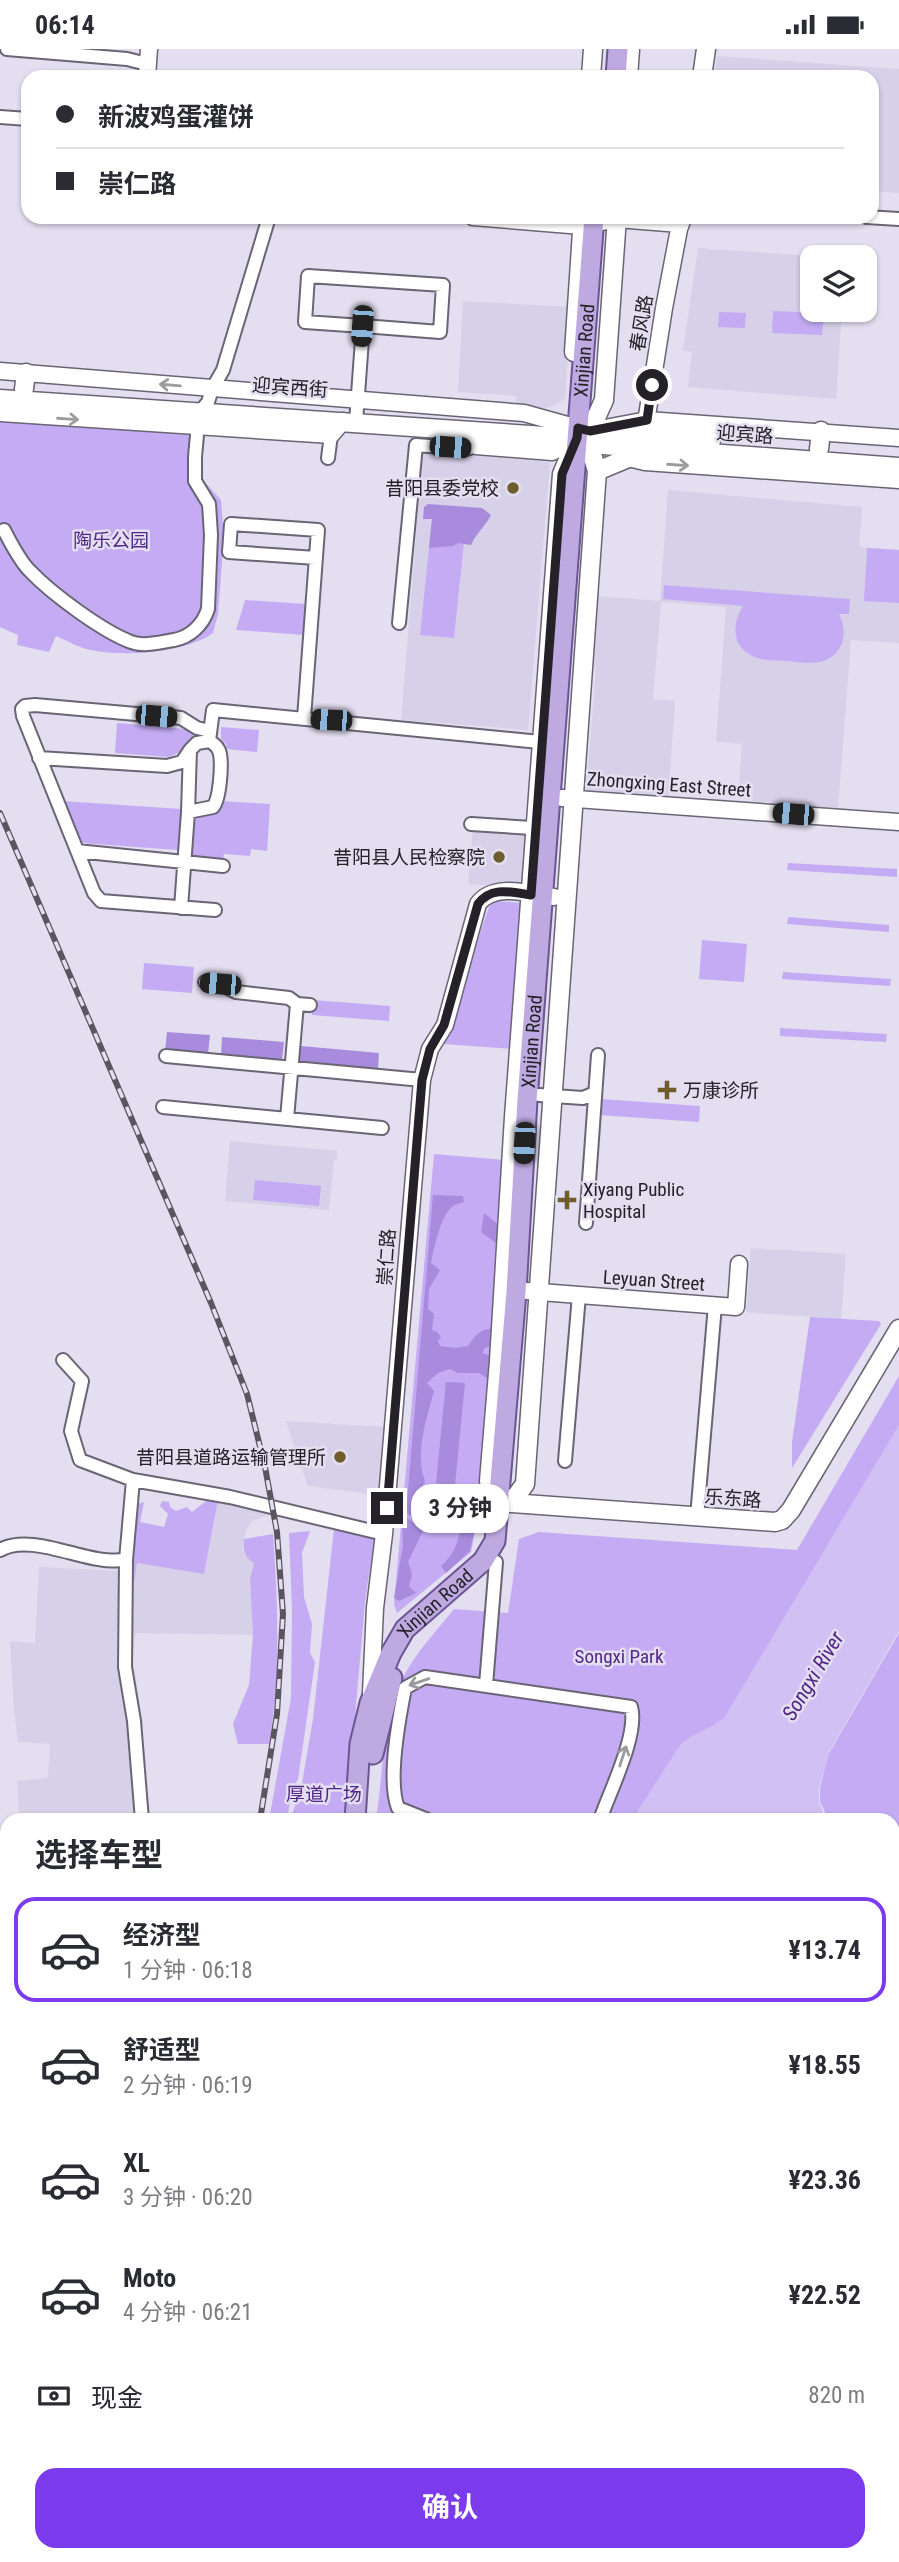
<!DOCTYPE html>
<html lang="zh">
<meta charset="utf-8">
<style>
:root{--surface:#fff;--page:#f2f2f3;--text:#2b2b33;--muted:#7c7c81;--line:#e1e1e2;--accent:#7c3aed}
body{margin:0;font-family:"Roboto Condensed","Noto Sans SC",sans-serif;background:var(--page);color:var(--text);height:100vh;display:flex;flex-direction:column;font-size:26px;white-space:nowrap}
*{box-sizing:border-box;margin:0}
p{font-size:23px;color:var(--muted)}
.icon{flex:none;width:38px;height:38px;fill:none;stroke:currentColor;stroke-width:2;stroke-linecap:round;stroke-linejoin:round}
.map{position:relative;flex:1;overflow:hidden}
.drawer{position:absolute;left:0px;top:1764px;width:900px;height:749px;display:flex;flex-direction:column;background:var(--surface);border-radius:21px 21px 0 0;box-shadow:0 2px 5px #0004}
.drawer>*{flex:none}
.hud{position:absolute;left:21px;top:21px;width:858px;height:154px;border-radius:21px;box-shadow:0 2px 5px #0004;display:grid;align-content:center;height:154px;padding:0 35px;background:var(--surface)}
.fabs{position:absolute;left:800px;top:196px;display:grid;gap:14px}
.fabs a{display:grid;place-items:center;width:77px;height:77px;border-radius:14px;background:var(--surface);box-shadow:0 2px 5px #0004;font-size:35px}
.end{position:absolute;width:32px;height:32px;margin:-16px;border:9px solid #242228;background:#fff;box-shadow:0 0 0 4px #fff}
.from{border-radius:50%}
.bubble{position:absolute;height:49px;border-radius:21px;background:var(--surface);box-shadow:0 2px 5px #0004;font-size:23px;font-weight:700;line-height:49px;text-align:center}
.car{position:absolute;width:21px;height:42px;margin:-21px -10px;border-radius:9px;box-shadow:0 0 5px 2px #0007;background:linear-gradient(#222 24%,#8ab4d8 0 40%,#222 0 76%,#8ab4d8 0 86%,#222 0)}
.hud b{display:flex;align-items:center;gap:24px;height:66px;font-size:26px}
.hud b+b{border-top:2px solid var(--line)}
.hud i{width:18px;height:18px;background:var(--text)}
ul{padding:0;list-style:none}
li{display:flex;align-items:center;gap:21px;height:105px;margin:0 14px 10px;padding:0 21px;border:4px solid transparent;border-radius:21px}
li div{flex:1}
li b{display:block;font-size:26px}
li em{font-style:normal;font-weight:700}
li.active{border-color:var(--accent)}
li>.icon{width:63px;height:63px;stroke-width:1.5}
h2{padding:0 35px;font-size:32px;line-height:84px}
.pay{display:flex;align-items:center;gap:18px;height:77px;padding:0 35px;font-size:26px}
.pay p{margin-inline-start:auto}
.cta{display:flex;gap:14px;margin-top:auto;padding:14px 35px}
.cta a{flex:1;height:80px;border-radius:21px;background:var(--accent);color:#fff;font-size:28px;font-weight:700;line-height:80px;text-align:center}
.status{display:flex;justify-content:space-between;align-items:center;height:49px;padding:0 35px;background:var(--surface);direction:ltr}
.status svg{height:19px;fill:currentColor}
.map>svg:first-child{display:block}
.built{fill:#d7d0e9}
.green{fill:#c4abf4}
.forest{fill:#a88bdd}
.water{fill:#d1c0f3}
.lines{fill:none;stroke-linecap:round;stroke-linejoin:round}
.minor-casing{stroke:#6a6574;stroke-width:16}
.tertiary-casing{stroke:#6a6574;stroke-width:19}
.secondary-casing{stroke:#6a6574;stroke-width:21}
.primary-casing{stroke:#6c5593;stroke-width:23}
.trunk-casing{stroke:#6c5593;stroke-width:24}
.minor{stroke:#fff;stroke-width:12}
.tertiary{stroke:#fff;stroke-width:16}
.secondary{stroke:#fff;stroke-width:18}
.primary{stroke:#beaae0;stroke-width:19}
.trunk{stroke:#a88ed6;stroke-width:21}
.rail-casing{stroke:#59565f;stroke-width:6}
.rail{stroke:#e3def0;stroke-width:3.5;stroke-dasharray:10;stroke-linecap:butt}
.oneway{stroke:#9c9c9e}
.route{stroke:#242228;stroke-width:9}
.poi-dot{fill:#6f5d2b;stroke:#e3def0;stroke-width:2.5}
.labels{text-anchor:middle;stroke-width:5;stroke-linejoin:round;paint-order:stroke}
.street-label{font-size:19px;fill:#242228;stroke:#e3def0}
.poi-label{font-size:19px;fill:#242228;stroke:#e3def0;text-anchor:end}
.park-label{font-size:19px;fill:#512787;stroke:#e3def0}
.water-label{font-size:21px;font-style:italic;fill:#502585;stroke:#e3def0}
</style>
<div class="status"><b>06:14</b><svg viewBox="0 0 49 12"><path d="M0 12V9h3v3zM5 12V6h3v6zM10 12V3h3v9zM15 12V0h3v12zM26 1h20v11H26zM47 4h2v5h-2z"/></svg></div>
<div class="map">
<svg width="899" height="2513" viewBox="0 0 899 2513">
<rect width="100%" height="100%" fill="#e3def0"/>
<path class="built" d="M717,7L899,20V144L872,142V28H715Z
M698,199L826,208H812V261H842L836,350L688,338L692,303L683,301Z
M463,252L571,258L565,350L553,357L544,359H516V347L458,343Z
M423,402L550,413L528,681L401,671Z
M668,441L862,458L859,498L899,501V594L851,591L838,759L752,752L753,741L739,739L742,695L716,693L726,558L661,553L653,650L675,652L668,753L586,747L596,618L590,617L595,547L660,552Z
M473,778L529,782L524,839L468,835Z
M230,1092L337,1102V1110L334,1111L329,1161L225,1152Z
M751,1199L846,1205L841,1270L746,1263Z
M286,1372L384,1378L379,1446L308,1437Z
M218,1451L268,1461L269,1466L253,1471L246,1481L244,1490L243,1502L254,1514L250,1531L253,1586L135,1584L133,1612L143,1674L139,1693L148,1771H20L17,1732L48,1729L50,1695L18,1693L14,1659L10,1592L35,1594L39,1518L121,1522V1533L134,1534L137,1514L204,1525Z
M7,1840V2257L0,2254V1876L4,1875L1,1841Z"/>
<path class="green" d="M773,262L824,264L822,286L772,284Z
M719,263L746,264L745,279L718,278Z
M0,370L203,384L201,429L221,451L224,487L218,565L213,584C185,604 125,608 91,601C79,599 68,592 56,587L49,603L17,596L18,586L0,578Z
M433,460L467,464L454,589L420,586Z
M867,499L899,501V554L864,552Z
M664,536L850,550L849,565H839C849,584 843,608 820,613C809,615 798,613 787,612C776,611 764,612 754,608C731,598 732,574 743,557L663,550Z
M245,551L306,555L307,570L304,586L236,581Z
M117,674L186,680L195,687L178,704L169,708L115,704Z
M221,678L259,681L257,703L227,700L226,695L221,690Z
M62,752L181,760L178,801L81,794Z
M222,752L270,755L267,802L251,800L250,807L224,805L223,811L191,809L194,770Z
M788,814L897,820V828L787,821Z
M496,852L523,854L512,1000L443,995L489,858Z
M788,868L889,876V883L787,875Z
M702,891L747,895L744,933L699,930Z
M144,914L194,918L192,944L142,940Z
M783,923L891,930L890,937L782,930Z
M313,951L390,957L389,972L312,966Z
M780,979L887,985L886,993L780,987Z
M601,1050L700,1057L699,1073L600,1066Z
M434,1105L505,1111L478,1468L471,1503L397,1564L394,1555Z
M255,1131L321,1137L319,1157L253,1151Z
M810,1268L879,1272L881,1275L792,1419V1393Z
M899,1327V1397L747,1661L645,1771H376C383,1726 382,1678 400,1636C411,1608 435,1584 454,1560L508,1564L519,1490L539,1483L797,1501Z
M209,1450L218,1451L204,1525L137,1514L134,1534L130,1529L135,1456L144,1453L140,1473L164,1478L168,1465L160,1457L162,1452L169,1453L170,1458L176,1462L187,1458L192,1463Z
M340,1479L368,1486L374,1491L365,1553L346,1771H290L301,1740L313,1670L334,1480Z
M310,1482L302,1504L304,1548L312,1575L310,1604L315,1613L298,1730L292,1741L287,1771H269L291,1649L292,1561L289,1484Z
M273,1485C278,1556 281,1625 269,1695H238L233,1675L249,1636L253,1586L250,1531L254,1514C244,1508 243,1501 244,1490Z
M899,1584V1971L893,1980L892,1771H821L825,1763L820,1753V1739L828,1706Z
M290,2506H518L513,2513H283Z"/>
<path class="forest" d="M428,455L482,459L491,466C485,478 476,484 471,496L458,494L453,497L429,499L432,470H423L424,458Z
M167,983L210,986L208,1005L165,1002Z
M222,988L284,993L282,1011L221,1006Z
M301,997L379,1004L378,1020L299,1013Z
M433,1146L463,1147L464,1153C460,1154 456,1155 453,1157C441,1165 434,1199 431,1214L440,1221L429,1240L428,1260L434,1265L432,1281L437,1283L441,1288L438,1292L440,1297L456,1299L468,1297C475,1287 479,1280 492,1280L491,1297L485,1299L482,1304L492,1307L490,1331L479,1324H458L450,1320L438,1324L427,1334L434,1342C427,1369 414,1405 425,1432L419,1446C430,1455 437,1465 453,1464L460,1471L451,1479L406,1465Z
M484,1164L499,1176L497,1195L481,1183Z
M446,1333L465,1334L455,1436L436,1434Z
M462,1467L477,1470L470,1502L446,1524L441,1517C458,1502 459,1488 462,1467Z
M402,1468H406L423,1482L408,1513L412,1525L409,1537L416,1544L399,1552L394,1549L403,1496Z"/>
<path class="water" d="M899,1376V1582L829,1703L819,1739V1754L823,1763L819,1771H632L680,1696C693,1684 710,1680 724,1669Z
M51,2506H281L275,2513H44Z
M343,2506H416L418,2513H344Z"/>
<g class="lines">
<defs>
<path id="minor" d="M7,0L127,10L147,15
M0,68L28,70
M866,168L899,170
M356,373L363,277L440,283L443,236L308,227L305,273L363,277
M328,409L331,386
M4,481C11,494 19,511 30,522C52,545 102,582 131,593C144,598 160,593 174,591C190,588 203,576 208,560L211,486L209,455L195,432V408L199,364L208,353L212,340L223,321L269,168
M399,574L416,396L466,400L476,397
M304,669L318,481L231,475L229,503L316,509
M210,682L197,679L181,669L35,656L25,657L22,660L23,667L94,844L101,852L215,861
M209,692L213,661L550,694
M39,709L167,717L182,713L190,701
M471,775L532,779L536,775L541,776
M77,802L223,817
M181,859L188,763L213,758C220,750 222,716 220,705C219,699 215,695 209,692L197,694L190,701L188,763
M205,933L220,935L236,943L289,949L297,955L310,956
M166,1007L422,1031
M539,1046L583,1049L595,1044
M163,1058L382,1079
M287,1070L297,955
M586,1174L598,1006
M63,1311L82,1332L71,1382L80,1411L133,1431L230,1448L384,1485
M565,1412L579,1246
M133,1431L126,1511L125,1618L134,1672L142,1771
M697,1468L715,1256
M0,1501C27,1485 74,1508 104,1511C111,1512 119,1511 126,1511
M486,1636L496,1513
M428,1771L398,1759C387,1731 399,1669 405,1639L425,1628L631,1658C639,1685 609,1744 600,1771
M0,2176L7,2174"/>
<path id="tertiary" d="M147,28L149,0
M473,168L582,177L617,170L680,175L664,259L644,386
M0,322L524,364L578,379
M0,364L331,386L343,372
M605,379L647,371L899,389
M460,381L476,397L552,403L577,389
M624,408L645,413L899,431
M562,749L899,773
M527,1242L736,1258L739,1215
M371,1644L375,1559L384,1485L422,1031L430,1000L445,976L478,855C494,833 531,845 554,848
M892,2350L899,2352
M686,2506L714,2513"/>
<path id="secondary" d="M591,28L593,0
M628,28L630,0
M702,28L706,0
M680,175L681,168
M574,303L583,168
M24,340L26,324
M0,350L560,388L577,389L589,395L899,418
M568,378L711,392
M590,382L604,351L617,168
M575,394L562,425L514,1068L499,1312L489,1432L498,1453L775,1473L782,1471L791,1461L899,1280
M819,400L821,382
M597,422L645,402
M511,1454L525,1435L597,422L589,395
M892,1997L899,1988
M892,2090L899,2081
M0,2511L7,2503
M524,2513L529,2506
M581,2513L586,2506"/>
<g id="primary">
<path d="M616,28L618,0"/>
<path d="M373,1705L392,1629"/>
<path id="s1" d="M355,1771L360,1695L370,1654L391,1604L405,1580L483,1512L495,1492L516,1243L527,1051L594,168"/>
</g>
<path id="trunk" d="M892,2019L899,2010
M892,2061L899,2052
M541,2513L545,2506
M564,2513L568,2506"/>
</defs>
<use href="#minor" class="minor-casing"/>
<use href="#tertiary" class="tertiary-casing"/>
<use href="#secondary" class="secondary-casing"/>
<use href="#primary" class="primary-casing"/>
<use href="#trunk" class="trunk-casing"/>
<use href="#minor" class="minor"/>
<use href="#tertiary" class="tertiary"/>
<use href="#secondary" class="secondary"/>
<use href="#primary" class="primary"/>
<use href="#trunk" class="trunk"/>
<defs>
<path id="rail" d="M0,764L211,1254L247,1345L265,1418L277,1483L283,1565L277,1665L260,1771
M0,2393L7,2384"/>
</defs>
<use href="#rail" class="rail-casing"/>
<use href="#rail" class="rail"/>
</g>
<defs><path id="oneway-shaft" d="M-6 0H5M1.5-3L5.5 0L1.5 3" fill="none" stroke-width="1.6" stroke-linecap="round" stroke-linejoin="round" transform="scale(1.75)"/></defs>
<g class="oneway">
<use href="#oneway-shaft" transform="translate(170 336) rotate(-175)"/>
<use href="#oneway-shaft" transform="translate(68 370) rotate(4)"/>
<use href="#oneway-shaft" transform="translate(678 416) rotate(4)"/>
<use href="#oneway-shaft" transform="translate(419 1633) rotate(161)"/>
<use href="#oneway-shaft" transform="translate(623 1707) rotate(-72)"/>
</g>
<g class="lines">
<path class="route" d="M387,1459L422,1031L430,1000L444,976L478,855C491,837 511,843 531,846L562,425L577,389L578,379L590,382L647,371L652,336"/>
</g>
<g class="poi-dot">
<circle cx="513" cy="439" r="7"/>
<circle cx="499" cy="808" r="7"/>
<path d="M663.5 1030.5h7v7h7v7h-7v7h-7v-7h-7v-7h7z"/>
<path d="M563.5 1140.5h7v7h7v7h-7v7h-7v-7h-7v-7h7z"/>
<circle cx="340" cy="1408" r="7"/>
</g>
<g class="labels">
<g class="street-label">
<text transform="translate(641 274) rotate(-81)" y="7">春风路</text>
<text dy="7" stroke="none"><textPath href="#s1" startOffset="1521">Xinjian Road</textPath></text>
<text transform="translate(290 338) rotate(4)" y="7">迎宾西街</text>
<text transform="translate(745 385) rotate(4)" y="7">迎宾路</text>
<text transform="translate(669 735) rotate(4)" y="7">Zhongxing East Street</text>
<text dy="7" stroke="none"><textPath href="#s1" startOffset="828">Xinjian Road</textPath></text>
<text transform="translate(386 1208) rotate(-86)" y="7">崇仁路</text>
<text transform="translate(654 1231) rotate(4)" y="7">Leyuan Street</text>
<text transform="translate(733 1449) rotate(4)" y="7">乐东路</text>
<text dy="7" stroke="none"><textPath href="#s1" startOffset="240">Xinjian Road</textPath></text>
</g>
<g class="poi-label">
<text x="499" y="446">昔阳县委党校</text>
<text x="485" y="815">昔阳县人民检察院</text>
<text x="683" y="1048" text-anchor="start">万康诊所</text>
<text x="583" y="1147" text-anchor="start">Xiyang Public<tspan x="583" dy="22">Hospital</tspan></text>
<text x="326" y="1415">昔阳县道路运输管理所</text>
</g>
<g class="park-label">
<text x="111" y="498">陶乐公园</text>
<text x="619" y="1614">Songxi Park</text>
<text x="324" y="1752">厚道广场</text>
</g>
<g class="water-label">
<text transform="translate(813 1627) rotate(-59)" y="7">Songxi River</text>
</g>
</g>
</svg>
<div class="fabs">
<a><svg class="icon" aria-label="layers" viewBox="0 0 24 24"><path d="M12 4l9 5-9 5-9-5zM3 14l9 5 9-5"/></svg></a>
</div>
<i class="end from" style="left:652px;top:336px"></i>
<i class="end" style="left:387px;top:1459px"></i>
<div class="bubble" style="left:411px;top:1435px;width:98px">3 分钟</div>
<i class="car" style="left:362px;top:277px;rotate:184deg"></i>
<i class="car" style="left:450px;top:398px;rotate:94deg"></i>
<i class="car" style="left:156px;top:667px;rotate:95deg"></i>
<i class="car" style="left:331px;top:671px;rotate:273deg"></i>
<i class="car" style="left:793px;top:765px;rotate:275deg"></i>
<i class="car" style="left:220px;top:935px;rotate:275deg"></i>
<i class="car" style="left:524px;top:1094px;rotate:183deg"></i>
<div class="hud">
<b><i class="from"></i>新波鸡蛋灌饼</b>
<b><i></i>崇仁路</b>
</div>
<section class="drawer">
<h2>选择车型</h2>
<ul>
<li class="active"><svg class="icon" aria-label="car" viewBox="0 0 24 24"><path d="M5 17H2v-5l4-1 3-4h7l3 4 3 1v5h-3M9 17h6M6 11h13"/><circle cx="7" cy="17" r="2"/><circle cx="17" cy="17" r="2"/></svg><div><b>经济型</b><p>1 分钟 · 06:18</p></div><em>¥13.74</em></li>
<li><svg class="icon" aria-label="car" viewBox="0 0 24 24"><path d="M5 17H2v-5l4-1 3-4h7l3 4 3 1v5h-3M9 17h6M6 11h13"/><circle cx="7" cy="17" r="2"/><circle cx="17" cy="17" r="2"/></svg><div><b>舒适型</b><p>2 分钟 · 06:19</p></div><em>¥18.55</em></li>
<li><svg class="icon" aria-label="car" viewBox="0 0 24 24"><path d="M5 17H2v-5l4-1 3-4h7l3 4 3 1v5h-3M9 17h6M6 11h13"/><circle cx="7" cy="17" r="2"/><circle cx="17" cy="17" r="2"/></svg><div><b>XL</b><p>3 分钟 · 06:20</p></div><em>¥23.36</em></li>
<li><svg class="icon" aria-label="car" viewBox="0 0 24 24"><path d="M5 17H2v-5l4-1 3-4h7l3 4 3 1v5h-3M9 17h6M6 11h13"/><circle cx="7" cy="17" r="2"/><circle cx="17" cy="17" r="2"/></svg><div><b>Moto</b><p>4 分钟 · 06:21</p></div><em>¥22.52</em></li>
</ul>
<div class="pay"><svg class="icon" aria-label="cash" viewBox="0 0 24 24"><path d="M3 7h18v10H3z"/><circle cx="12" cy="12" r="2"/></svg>现金<p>820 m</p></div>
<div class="cta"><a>确认</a></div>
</section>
</div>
